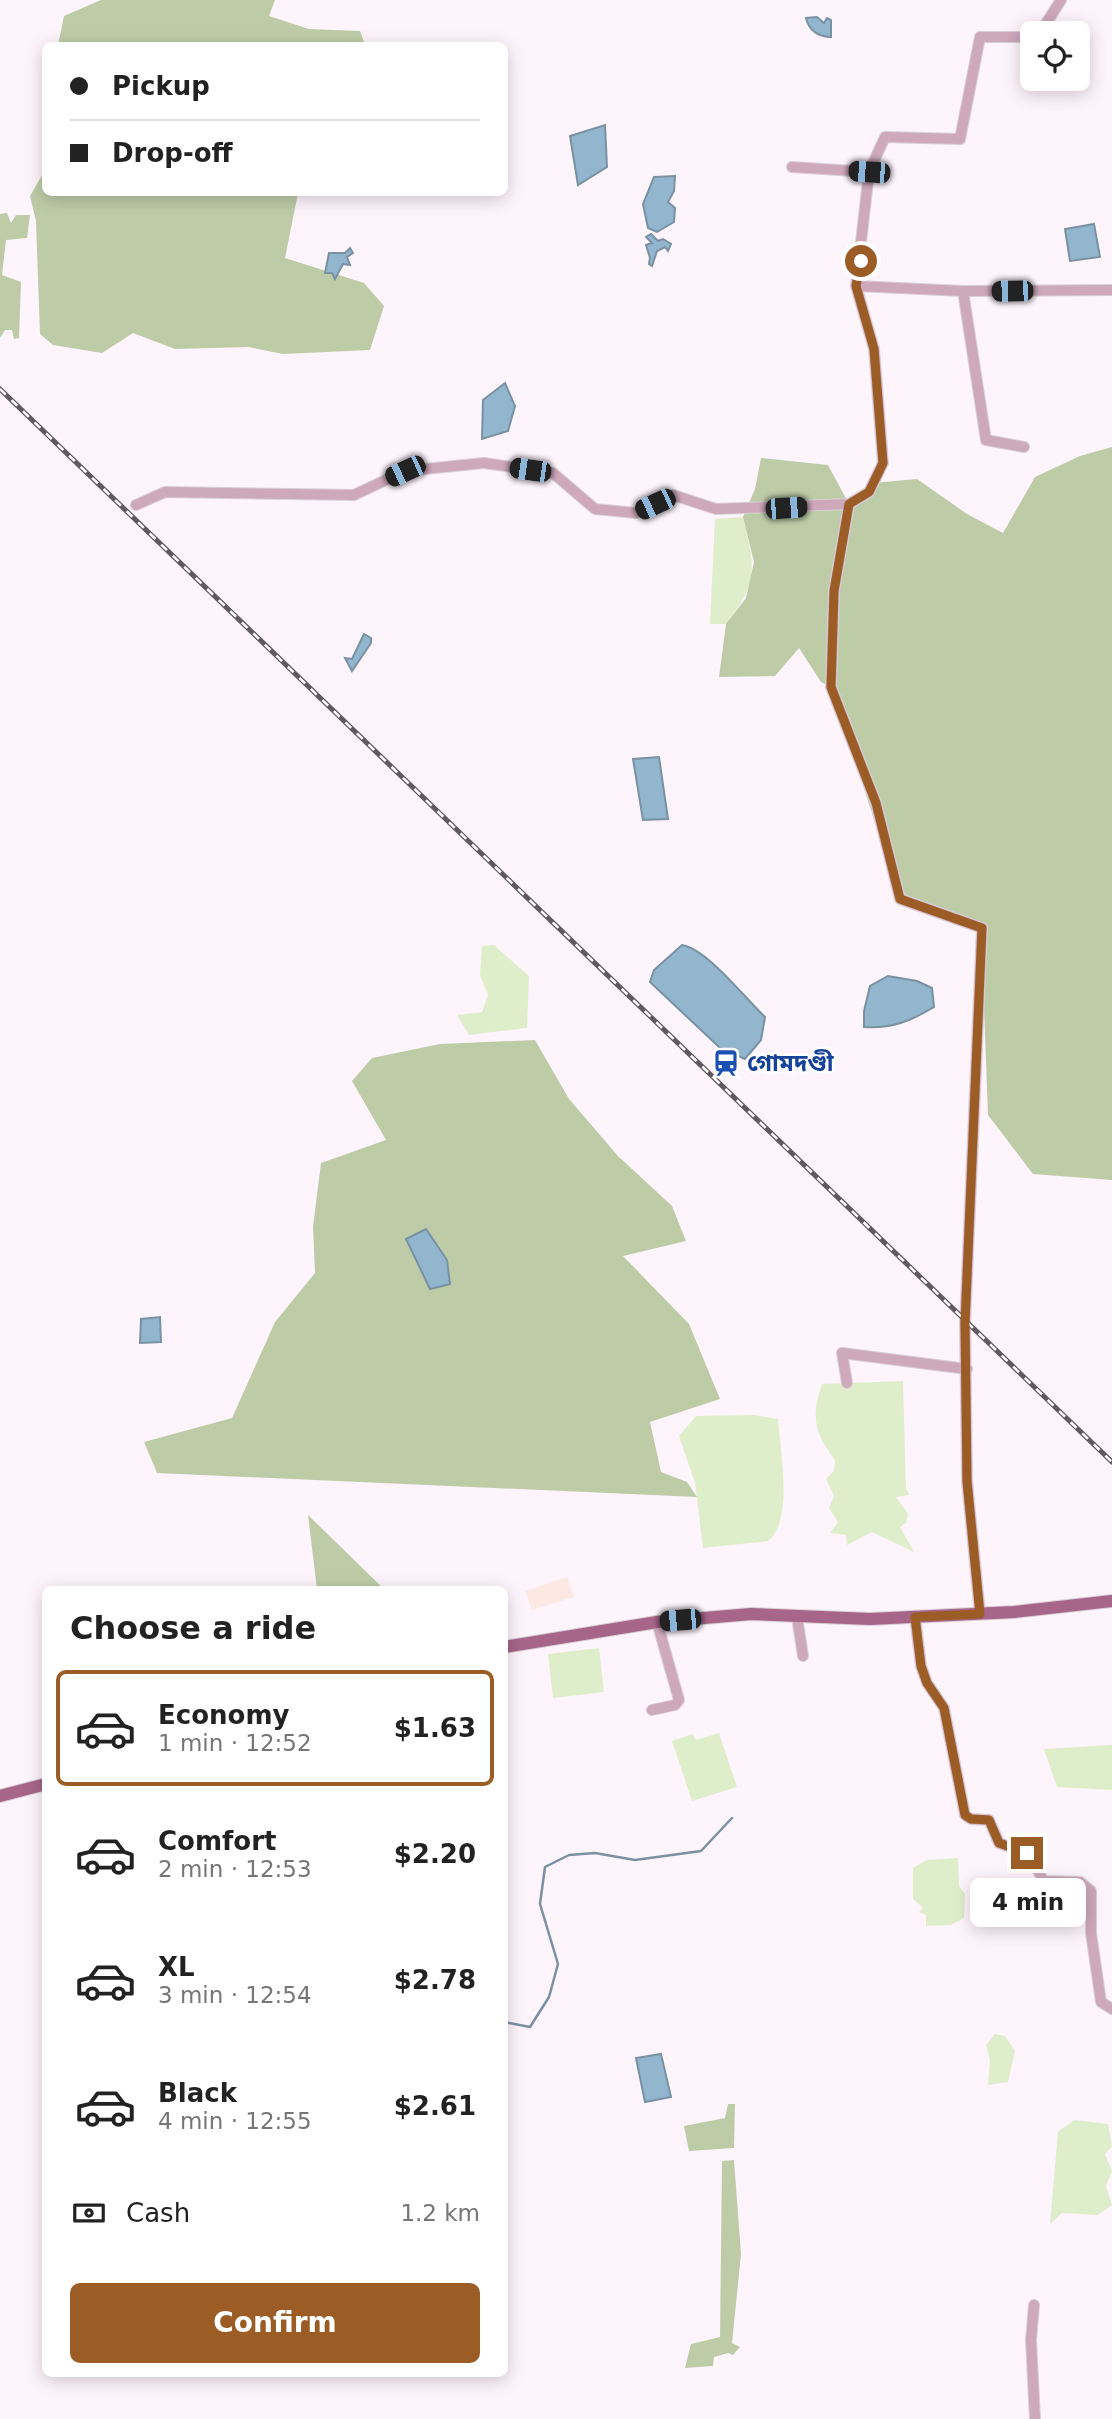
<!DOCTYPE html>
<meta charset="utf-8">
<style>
:root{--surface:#fff;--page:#f2f2f2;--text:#222;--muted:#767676;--line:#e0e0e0;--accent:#9c5c26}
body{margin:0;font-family:"DejaVu Sans","Noto Sans Bengali",sans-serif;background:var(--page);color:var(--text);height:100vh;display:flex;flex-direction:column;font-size:26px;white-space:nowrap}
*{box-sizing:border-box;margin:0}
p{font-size:23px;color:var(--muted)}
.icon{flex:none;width:38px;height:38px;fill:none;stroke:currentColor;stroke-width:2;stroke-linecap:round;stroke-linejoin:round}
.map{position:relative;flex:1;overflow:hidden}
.details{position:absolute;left:42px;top:1586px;width:466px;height:791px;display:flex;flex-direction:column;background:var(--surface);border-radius:10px;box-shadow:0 4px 18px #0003}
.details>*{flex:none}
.banner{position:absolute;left:42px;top:42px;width:466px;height:154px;border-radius:10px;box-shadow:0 4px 18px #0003;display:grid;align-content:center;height:154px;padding:0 28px;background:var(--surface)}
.buttons{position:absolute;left:1020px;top:21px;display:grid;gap:14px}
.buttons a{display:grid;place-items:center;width:70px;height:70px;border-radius:10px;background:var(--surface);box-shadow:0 4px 18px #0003;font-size:35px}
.end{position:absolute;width:32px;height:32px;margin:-16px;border:9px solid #9c5c26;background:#fff;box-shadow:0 0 0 4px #fff}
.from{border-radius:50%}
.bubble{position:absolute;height:49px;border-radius:10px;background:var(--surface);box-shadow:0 4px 18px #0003;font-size:23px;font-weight:700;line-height:49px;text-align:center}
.car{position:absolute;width:21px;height:42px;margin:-21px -10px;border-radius:9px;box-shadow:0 0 5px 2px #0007;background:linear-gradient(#222 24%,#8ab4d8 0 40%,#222 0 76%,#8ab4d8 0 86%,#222 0)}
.banner b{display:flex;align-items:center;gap:24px;height:66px;font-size:26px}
.banner b+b{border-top:2px solid var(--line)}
.banner i{width:18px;height:18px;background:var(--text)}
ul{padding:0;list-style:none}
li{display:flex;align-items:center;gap:21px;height:116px;margin:0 14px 10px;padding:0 14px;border:4px solid transparent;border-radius:10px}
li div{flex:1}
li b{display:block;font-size:26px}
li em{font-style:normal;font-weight:700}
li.selected{border-color:var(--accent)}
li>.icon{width:63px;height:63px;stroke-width:1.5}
h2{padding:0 28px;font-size:32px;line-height:84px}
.pay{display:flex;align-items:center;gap:18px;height:77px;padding:0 28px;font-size:26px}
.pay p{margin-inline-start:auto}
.action{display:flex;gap:14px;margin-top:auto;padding:14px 28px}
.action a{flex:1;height:80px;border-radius:10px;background:var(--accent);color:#fff;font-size:28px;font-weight:700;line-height:80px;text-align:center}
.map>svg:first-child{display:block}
.medical{fill:#fde8e3}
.green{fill:#dfeeca}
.forest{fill:#bdcca7}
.water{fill:#91b6ce;stroke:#7991a3;stroke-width:2}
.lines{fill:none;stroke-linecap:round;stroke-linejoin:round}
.stream{stroke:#7991a3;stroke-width:2.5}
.minor-casing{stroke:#d8cfd6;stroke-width:12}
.major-casing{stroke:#d8cfd6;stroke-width:14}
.minor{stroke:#cea8bb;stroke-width:10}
.major{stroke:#a66589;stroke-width:12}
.rail-casing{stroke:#60595e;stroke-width:5}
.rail{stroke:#fff;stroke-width:2.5;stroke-dasharray:8;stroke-linecap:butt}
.route{stroke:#9c5c26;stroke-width:9}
.labels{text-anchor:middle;stroke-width:5;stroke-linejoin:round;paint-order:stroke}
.transit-label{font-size:24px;font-weight:bold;fill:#164399;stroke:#fff;text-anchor:start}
</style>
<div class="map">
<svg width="1112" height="2419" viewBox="0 0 1112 2419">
<rect width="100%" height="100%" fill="#fef4fc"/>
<path class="medical" d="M567,1577L574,1597L532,1610L525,1591Z"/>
<path class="green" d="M743,517C755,567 759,581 726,624H710L715,519Z
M494,945L529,976L527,1028L469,1035L457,1015L482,1012L488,995L480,975L482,946Z
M903,1381L906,1488L909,1495L896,1497L908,1514L906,1523L900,1527L914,1552L872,1532L847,1545L846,1535L830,1533L838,1522L829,1508L834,1496L826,1479L834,1471L835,1460C814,1433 811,1416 822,1384Z
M754,1415L778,1419C780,1450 794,1521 768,1541L703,1548L695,1483L679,1436L696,1416Z
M599,1648L604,1692L553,1698L548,1654Z
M719,1733L737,1787L692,1801L672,1741L693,1734L696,1740Z
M1112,1745V1790L1057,1787L1044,1749Z
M958,1858L959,1886L965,1894L964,1918L951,1925L926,1926V1915L919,1912L923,1908L913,1899V1868L926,1860Z
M995,2034L1005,2036L1015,2051L1008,2082L988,2085L990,2060L986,2045Z
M1074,2120L1108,2124L1112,2146L1105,2154L1112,2171L1106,2186L1112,2205L1098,2215L1062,2213L1050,2224L1058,2132Z"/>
<path class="forest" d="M101,0H275L269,16L309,29L360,31L365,45H58L64,16Z
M45,170L46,192L298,193L285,258L364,283L384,306L370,350L283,354L248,347L175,349L133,333L102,353L53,345L40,334L36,221L30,196Z
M7,213L11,223L16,215H30L27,238L6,240L2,275L21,282L19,338L14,339L12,330H5L0,338V214Z
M1112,447V1180L1033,1174L988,1115L981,928L900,899L831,687L821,682L799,648L775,676L719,677L726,624L746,598L754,562L743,517L755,489L761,458L828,465L849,504L873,483L917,479L967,514L1003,533L1035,477L1080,456Z
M535,1040L569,1099L618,1156L672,1206L686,1241L623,1256L689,1324L720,1399L650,1422L661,1472L687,1482L697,1497L157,1473L144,1442L232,1418L275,1322L315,1273L313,1227L321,1163L386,1140L352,1081L372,1058L440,1044Z
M308,1515L384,1589H317Z
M728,2104H735L734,2148L689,2151L684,2126L725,2118Z
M734,2160L741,2254L732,2343L740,2347L733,2355L728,2353L714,2357L713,2366L685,2368L691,2344L720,2337L722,2161Z"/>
<path class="water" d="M817,17L824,23L827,18L831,20V37C819,37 809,31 806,18Z
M605,125L607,167L578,185L570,136Z
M675,176L674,191L668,202L675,208L674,222L657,232L648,228L643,204L654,177Z
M1094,224L1100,257L1070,261L1065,229Z
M651,234L658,241L663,239L671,244L668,251L665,247L657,251L652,266L649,264L650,258L646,245L652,243L646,237Z
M350,248L353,253L347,257L350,265L343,264L335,279L332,273H325L329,253H345Z
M505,383L515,406L508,431L482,439L483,400Z
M364,634L371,638V643L352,671L345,658L352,659Z
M659,757L668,819L643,820L633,759Z
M682,945C707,949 745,998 765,1017L761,1040L745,1059L720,1048L650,982L654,970Z
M888,976L917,981L932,988L934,1007C911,1021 891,1029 864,1027V1011L870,986Z
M426,1229L447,1260L450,1284L430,1289L406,1239Z
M160,1317L161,1342L140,1343L141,1319Z
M661,2054L671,2097L645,2102L636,2058Z"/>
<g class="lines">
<path class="stream" d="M504,2022L530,2027L549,1997L558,1964L540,1904L545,1867L569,1855L595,1853L635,1860L701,1851L732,1818"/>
<defs>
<path id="minor" d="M1040,33L1061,0
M792,167L869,172
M856,286L963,291L1112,290
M963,291L986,440L1024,447
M136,505L165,492L354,495L405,471L484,463L553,473L595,509L636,513L673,495L716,509L849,504
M847,1383L842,1353L967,1369
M980,1614L967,1481L965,1323L982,928L900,899L876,803L831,687L834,591L849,504L869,492L883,463L874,349L856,286L869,172L885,137L960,139L980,37H1032
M797,1617L803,1656
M915,1617L921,1666L927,1683L944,1708L965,1815L971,1819L989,1820L999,1843L1027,1853L1044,1881L1080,1882L1091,1891V1933L1101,2002L1112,2009
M652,1710L675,1705L679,1700L657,1622
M1034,2305L1031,2340L1035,2419"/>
<path id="major" d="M504,1647L657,1622L751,1614L870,1619L1014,1612L1112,1601
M0,1796L46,1784"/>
</defs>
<use href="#minor" class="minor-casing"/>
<use href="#major" class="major-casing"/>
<use href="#minor" class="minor"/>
<use href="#major" class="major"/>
<defs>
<path id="rail" d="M0,389L1112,1462"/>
</defs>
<use href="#rail" class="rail-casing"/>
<use href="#rail" class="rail"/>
</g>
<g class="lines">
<path class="route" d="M861,261L856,286L874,349L883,463L869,492L849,504L834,591L831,687L876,803L900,899L982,928L965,1323L967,1481L980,1614L915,1617L921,1666L927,1683L944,1708L965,1815L971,1819L989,1820L999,1843L1027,1853"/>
</g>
<defs>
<symbol id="station-bare" viewBox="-9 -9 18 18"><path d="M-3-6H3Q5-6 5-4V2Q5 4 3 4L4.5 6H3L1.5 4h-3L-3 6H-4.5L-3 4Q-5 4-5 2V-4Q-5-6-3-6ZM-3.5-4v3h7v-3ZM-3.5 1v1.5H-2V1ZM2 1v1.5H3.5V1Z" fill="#1a4fb4" stroke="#fff" stroke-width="2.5" paint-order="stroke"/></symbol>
</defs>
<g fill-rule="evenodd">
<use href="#station-bare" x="707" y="1044" width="38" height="38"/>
</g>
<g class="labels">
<g class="transit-label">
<text x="747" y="1071">গোমদণ্ডী</text>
</g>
</g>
</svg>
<div class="buttons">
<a><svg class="icon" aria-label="locate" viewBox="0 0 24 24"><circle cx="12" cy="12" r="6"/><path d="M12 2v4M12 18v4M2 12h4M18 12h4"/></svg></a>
</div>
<i class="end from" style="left:861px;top:261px"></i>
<i class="end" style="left:1027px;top:1853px"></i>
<div class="bubble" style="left:970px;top:1878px;width:116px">4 min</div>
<i class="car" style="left:869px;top:172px;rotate:274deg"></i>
<i class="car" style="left:1012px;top:291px;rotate:269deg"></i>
<i class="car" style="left:530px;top:470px;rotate:278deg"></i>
<i class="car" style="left:405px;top:471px;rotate:245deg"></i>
<i class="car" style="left:655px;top:504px;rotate:245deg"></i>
<i class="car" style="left:786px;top:508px;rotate:86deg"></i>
<i class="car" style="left:680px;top:1620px;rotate:265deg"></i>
<div class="banner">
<b><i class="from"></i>Pickup</b>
<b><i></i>Drop-off</b>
</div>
<section class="details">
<h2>Choose a ride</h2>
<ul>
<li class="selected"><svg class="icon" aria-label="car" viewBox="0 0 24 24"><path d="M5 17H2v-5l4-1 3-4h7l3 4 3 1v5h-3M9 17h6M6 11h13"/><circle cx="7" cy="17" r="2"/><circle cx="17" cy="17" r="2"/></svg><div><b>Economy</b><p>1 min · 12:52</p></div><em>$1.63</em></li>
<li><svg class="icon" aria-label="car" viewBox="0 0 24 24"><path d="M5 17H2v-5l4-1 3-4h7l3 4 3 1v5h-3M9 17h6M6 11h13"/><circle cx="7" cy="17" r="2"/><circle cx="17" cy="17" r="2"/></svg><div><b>Comfort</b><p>2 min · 12:53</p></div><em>$2.20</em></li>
<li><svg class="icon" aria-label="car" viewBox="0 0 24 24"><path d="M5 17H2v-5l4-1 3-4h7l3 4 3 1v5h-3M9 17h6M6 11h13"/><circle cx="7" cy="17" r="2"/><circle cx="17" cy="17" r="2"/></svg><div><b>XL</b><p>3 min · 12:54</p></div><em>$2.78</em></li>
<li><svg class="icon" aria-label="car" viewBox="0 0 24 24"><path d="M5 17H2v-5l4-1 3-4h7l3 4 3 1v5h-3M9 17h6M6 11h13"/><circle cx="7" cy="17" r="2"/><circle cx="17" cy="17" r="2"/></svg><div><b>Black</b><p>4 min · 12:55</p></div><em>$2.61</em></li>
</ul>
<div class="pay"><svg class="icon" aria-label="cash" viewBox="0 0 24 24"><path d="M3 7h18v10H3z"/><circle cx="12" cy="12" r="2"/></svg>Cash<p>1.2 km</p></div>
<div class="action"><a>Confirm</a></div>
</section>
</div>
